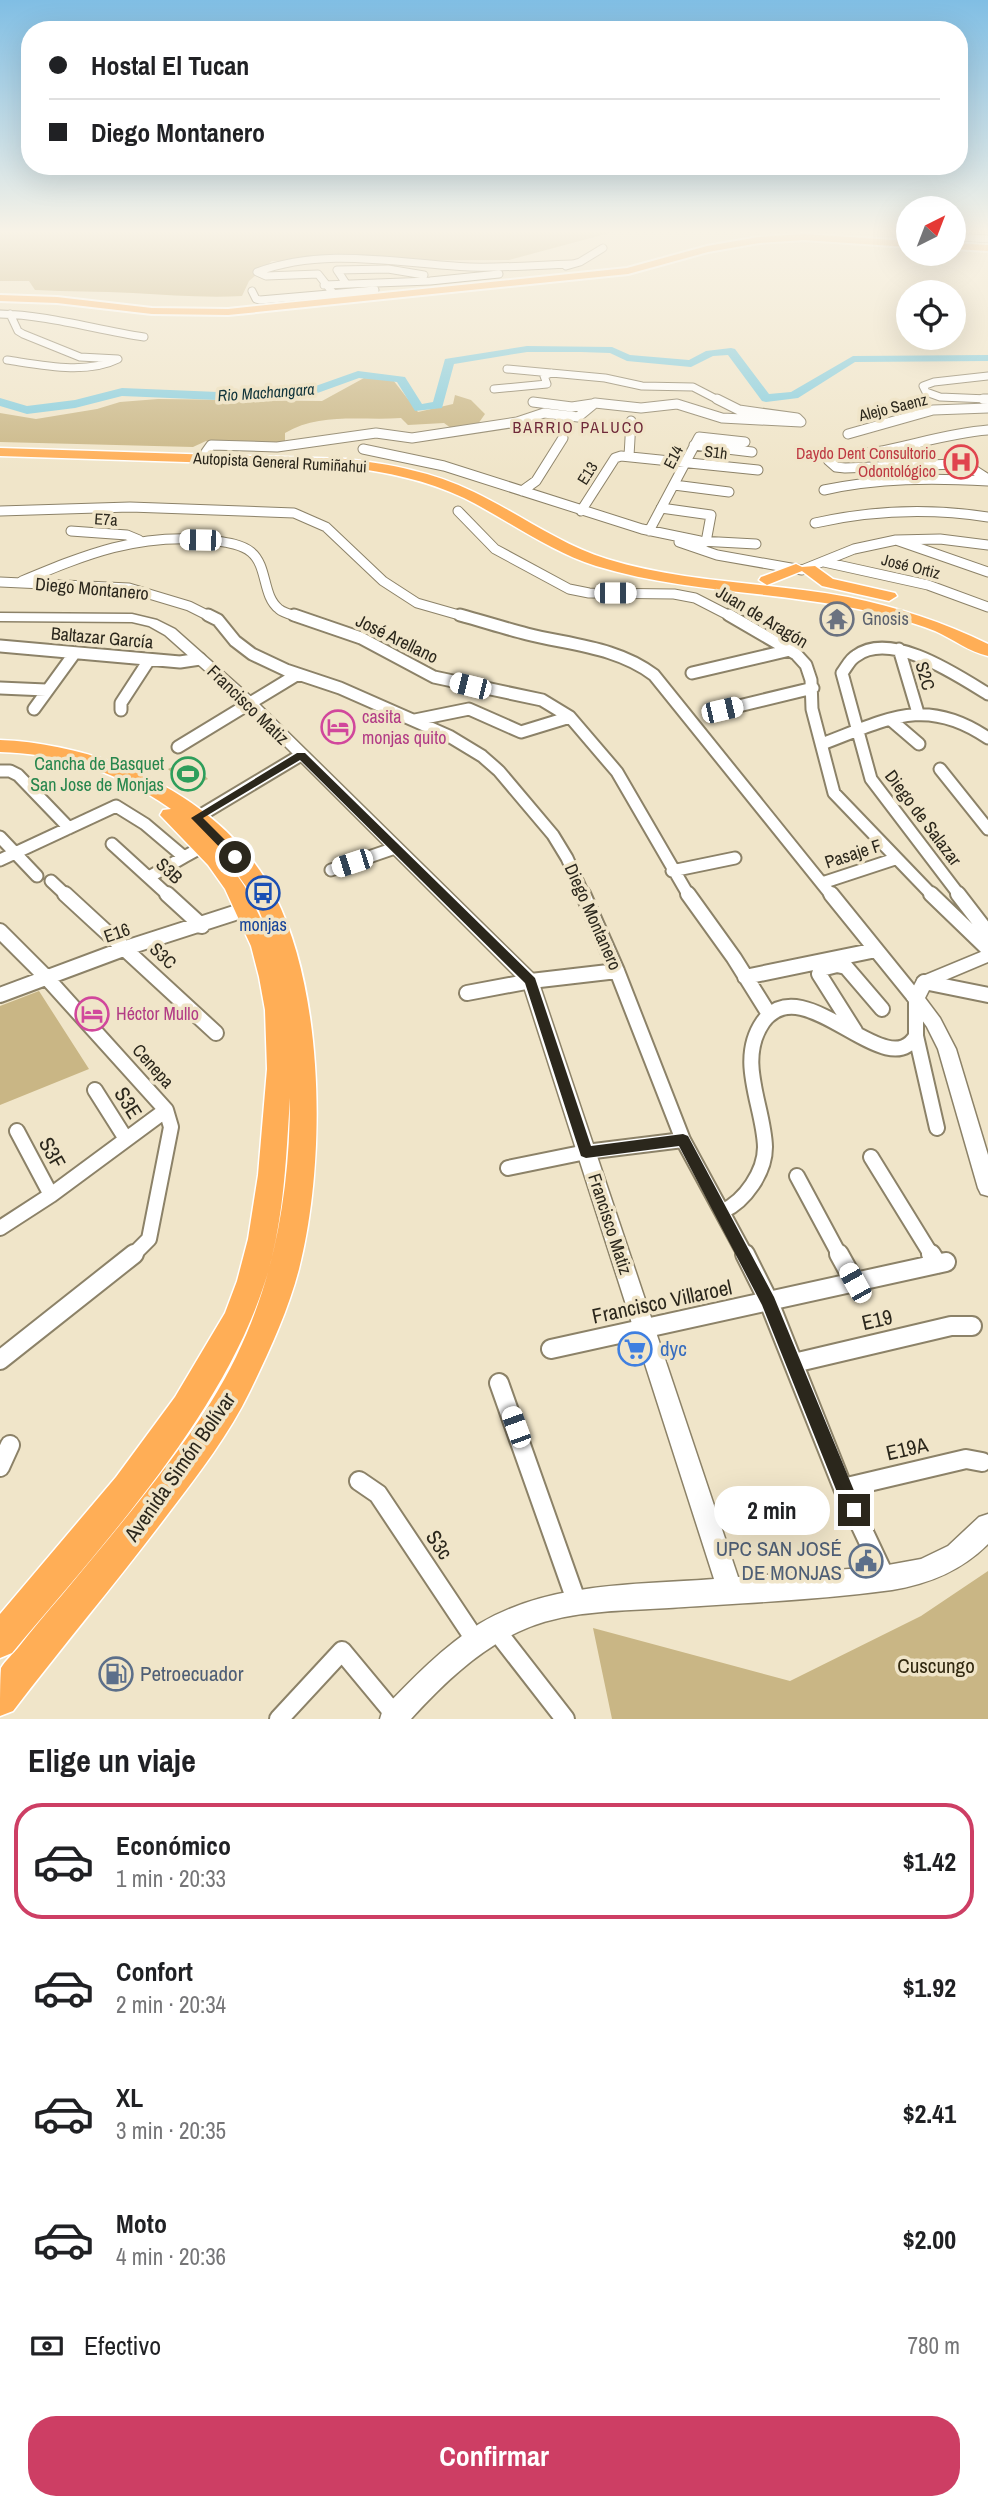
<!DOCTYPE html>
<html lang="es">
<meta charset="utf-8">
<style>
:root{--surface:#fff;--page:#f6f6f6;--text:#202124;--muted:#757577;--line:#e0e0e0;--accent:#cd3e64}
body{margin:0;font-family:"Archivo Narrow",sans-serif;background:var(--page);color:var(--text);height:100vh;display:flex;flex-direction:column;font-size:26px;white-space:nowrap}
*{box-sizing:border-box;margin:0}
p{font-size:23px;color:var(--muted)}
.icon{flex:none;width:38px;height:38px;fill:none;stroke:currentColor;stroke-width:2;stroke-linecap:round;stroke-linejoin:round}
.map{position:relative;height:1719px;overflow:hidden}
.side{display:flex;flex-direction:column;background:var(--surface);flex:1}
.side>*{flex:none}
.guide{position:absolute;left:21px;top:21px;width:947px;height:154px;border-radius:28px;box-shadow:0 7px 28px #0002;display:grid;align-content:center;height:154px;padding:0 28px;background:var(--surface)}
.needle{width:46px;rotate:42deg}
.tools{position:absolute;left:896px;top:196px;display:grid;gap:14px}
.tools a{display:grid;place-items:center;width:70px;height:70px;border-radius:50%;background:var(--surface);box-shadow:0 7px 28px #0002;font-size:35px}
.end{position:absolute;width:32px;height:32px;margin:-16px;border:9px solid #2b271c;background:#fff;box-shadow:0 0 0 4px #fff}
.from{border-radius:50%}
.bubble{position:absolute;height:49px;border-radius:24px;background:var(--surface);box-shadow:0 7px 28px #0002;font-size:23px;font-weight:700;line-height:49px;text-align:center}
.car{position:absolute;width:21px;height:42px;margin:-21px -10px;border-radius:9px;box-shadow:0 0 5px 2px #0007;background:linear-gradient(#fff 24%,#345 0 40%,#fff 0 76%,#345 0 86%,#fff 0)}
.guide b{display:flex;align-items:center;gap:24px;height:66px;font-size:26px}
.guide b+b{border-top:2px solid var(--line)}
.guide i{width:18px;height:18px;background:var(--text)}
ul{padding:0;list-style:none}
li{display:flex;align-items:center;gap:21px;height:116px;margin:0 14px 10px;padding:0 14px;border:4px solid transparent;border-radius:28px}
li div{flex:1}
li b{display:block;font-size:26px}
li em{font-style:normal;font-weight:700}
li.selected{border-color:var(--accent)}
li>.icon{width:63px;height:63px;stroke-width:1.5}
h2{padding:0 28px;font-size:32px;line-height:84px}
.pay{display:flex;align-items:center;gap:18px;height:77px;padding:0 28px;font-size:26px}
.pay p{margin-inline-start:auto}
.button{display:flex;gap:14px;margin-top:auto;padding:14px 28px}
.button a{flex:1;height:80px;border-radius:28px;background:var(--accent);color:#fff;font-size:28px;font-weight:700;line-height:80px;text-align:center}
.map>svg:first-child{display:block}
.green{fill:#c9b685}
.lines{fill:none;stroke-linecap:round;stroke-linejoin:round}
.river{fill:#85cdde;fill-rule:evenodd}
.minor-far4-casing{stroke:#8c8268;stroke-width:9}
.minor-far3-casing{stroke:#8c8268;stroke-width:11}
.minor-far2-casing{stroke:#8c8268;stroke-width:15}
.minor-far1-casing{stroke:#8c8268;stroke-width:18}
.minor-casing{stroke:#8c8268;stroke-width:22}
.tertiary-casing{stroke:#8c8268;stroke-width:3}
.primary-casing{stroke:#fff;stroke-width:4}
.trunk-casing{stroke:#fff;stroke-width:3}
.minor-far4{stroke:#fff;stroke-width:7}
.minor-far3{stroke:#fff;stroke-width:9}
.minor-far2{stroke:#fff;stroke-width:11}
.minor-far1{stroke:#fff;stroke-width:14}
.minor{stroke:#fff;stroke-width:18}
.tertiary{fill:#fff;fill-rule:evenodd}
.primary{fill:#ffc280;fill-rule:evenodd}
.trunk{fill:#ffae56;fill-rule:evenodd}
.route{fill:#2b271c}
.labels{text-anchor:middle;stroke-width:7;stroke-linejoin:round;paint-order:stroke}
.far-water-label{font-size:16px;font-style:italic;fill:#10343b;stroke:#f0e5c9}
.far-street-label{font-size:16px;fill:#2b271c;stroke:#f0e5c9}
.far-neighbourhood-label{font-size:16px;letter-spacing:2px;fill:#6f2939;stroke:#f0e5c9}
.far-health-label{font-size:16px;fill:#be3a42;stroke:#f0e5c9;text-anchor:end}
.street-label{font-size:18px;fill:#2b271c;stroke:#f0e5c9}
.worship-label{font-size:18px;fill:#5b616d;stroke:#f0e5c9;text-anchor:start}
.hotel-label{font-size:18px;fill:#b23c85;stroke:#f0e5c9;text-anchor:start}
.leisure-label{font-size:18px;fill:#27864d;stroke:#f0e5c9;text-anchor:end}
.transit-label{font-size:18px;fill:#164399;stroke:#f0e5c9}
.near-street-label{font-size:21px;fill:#2b271c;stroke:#f0e5c9}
.near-shop-label{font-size:21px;fill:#366cbe;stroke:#f0e5c9;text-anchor:start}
.near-service-label{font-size:21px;fill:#4e5e75;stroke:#f0e5c9;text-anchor:end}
.near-park-label{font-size:21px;fill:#31280f;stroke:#f0e5c9}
</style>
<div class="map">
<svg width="988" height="1719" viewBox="0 0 988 1719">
<rect width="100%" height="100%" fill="#f0e5c9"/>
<path class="green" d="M0,232H613L509,260L272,261L249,281L242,296C205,298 170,295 133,293C100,291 68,292 35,290L29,281H0Z
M364,378L393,380L418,412L453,404L455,395L471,400L485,414L478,424L455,431L444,423L408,425L401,418C362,421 320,412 285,433V443L216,444L206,441L193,447L0,442V413L36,419L97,409L120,402L158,399L322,401Z
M189,760L208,779L188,788L168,769Z
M39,991L89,1069L0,1105V1006Z
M988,1571V1719H612L593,1628L790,1681L921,1616Z"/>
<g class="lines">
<path class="river" d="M527,346L612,347L630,355L689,360L706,351L731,348L735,349L769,394L791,392L853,356L988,355V361L855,362L798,398L766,402L762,401L728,355L713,356L691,367L627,361L610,353L581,352H527L454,364L442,408L415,411L397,382L359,378L312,395L242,401L122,396L75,408L27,414L0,406V398L27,406L75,400L122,388L242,393L310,388L358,371L405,377L422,404L433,402L445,359Z"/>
<defs>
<path id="minor-far4" d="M901,232L908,233
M954,237L988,239
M566,266L580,262L603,248
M345,282L337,270L388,269L424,275
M324,285L430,281L499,274
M252,291L256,299L260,300L375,290
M333,293L318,274L266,276L257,272C326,246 399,264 470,267C504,268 538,265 572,264
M0,314C49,315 96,330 144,337
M7,360C41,365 86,375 118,359L80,357L23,334L18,331L10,314
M507,369L605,378L642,386L693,387L720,401
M988,376L934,382L923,386L926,392L940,397L988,399
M494,389L547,384L544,376L551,373"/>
<path id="minor-far3" d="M983,399H988
M533,402L572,407L592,404
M988,430C949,433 914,445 876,452C859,455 843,452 828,460L836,467L845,468L956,464L971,468L988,479
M848,434L933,410L988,408
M694,445L752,452
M363,449L444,466L642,529L700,541L756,544
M206,452L211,445L277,447L376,433L412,438L517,422L544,413L578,417L595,403L641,408L677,404L722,418L801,422L797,418L739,410L717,399
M629,456L631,421
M674,485L729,492
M824,490C880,478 931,478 988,481
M522,491L536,481L563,438
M661,508L711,515L706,542
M0,511L130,507L294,513L326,527L383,581L417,603L466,617
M458,511L495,549L569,589L589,593L674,594L695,598L732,617
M581,511L615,458L621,456L758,470
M815,523C873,510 929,508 988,517
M71,531L127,535L139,540
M649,531L699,437L745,442
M896,540L988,572
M679,542L717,555L802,570L854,549L896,540L940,539L988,545
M824,562L928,585L988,607
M22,581C87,554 138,533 209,540C222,542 240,543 251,552C268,566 262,596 279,609C283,613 293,615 299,617
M0,582L129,588L189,606L211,617"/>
<path id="minor-far2" d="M208,615L218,620L235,641L252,654L286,670L340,688L449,736L482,756L499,771L553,835L567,858L584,896
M294,615L361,638L434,677L542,700L570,717L617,772L689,896
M460,615C482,621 504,628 527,634C571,645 617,647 654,675L832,896
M729,615L796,654L806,665L811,680L812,709L834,793L933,896
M0,646L180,662L200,659
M899,649L918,713
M692,673L790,650
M0,688L46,690
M34,709L74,654
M121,710V703L149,660
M722,710L813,688
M415,720L469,709L521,732L570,717
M891,720L919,744
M822,744C886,720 925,695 988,738
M178,747L298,674
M940,769L988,829
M0,771H10L18,775L69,828
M196,818L301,755
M0,837L37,876
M112,844L169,896
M0,860L116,806L145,824L184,857L204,846
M331,870L395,848
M672,871L735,858
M149,877L184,857
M51,881L67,896
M822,883L895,859
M960,896L871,779L842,673C846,668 850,659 856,656C891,630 957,675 988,694"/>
<path id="minor-far1" d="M65,894L216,1033
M167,894L202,926
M583,894L617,971L683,1140L746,1256
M688,894L734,958L769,1014
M931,894L988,949
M958,894L988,933
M0,931L46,977L166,1110L171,1127L149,1239L132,1256
M745,977L876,950
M924,982L988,995
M467,993L531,981L617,971
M0,995L126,948L247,909
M855,1031L819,974L821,969L837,965L846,967L882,1009
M916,1036L937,1128
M95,1090L126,1139
M17,1131L51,1195
M871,1157L932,1256
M508,1168L586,1152L683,1140
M797,1176L840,1256
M723,1211C745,1201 765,1172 765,1147C764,1106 736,1061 763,1022C803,966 886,1086 916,1036V999L831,894
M0,1228L51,1195L166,1110"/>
<path id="minor" d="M745,1254L769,1302L843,1488L885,1577
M839,1254L855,1283
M931,1254L937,1264
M551,1349L946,1262
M0,1360L134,1254
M794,1363L951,1326H972
M499,1383L577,1603
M0,1467L10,1445
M359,1481L378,1494L476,1641
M843,1488L966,1459L982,1462
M495,1629L565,1719
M279,1719L342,1651L396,1716"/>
<path id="tertiary" d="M0,613L132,614L157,620L175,629L256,701L537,977L738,1577L877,1567L921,1559L948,1546L979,1517L988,1514V1544C961,1571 929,1584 892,1590C818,1600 743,1603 669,1608C619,1611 564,1610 518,1632C476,1652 442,1685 411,1719H380L383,1709C413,1678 443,1647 479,1624C549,1582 635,1585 714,1579L523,984L246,707L165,635L149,626L132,622L0,621Z
M988,949V962L931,986L925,998L940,1018L956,1049L988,1155V1196L981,1194L978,1188L938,1049L927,1027L907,999L918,978Z"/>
<path id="primary" d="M804,234L908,241V247L804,240L759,243L708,252L628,274L228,315L152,314L57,303L0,301V295L57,297L152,308L228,309L627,268L707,246L759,237Z
M954,243L988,245V251L954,249Z"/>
<path id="trunk" d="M0,448L346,459C390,464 433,472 474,492C518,513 559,544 607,559C685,583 768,582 848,597C897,607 943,622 988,644V656C969,652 953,639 935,631C907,620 878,613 848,607C764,591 678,591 596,566C549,551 508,520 464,498C426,480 387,472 346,467L0,456Z
M796,564L802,567L815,566L833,579L895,593L897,596L889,601L822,586L802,571L767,585L759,580L761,577Z
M0,740C105,744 225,798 275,896C325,995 326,1163 299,1269C288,1311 269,1352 250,1391C229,1434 200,1472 171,1510C120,1578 65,1643 13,1711L0,1716C0,1703 0,1680 1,1668C5,1661 13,1654 18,1648C32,1630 47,1612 62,1595C113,1533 168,1470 211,1402C269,1310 290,1206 290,1098C286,1159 284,1223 265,1282C221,1418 103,1544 12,1653L0,1658V1614L116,1477L175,1397L225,1313L237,1281L248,1239L258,1175L267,1069L265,1010L259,977L251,946L225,889L208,865L160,815L163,810L171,809C119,772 63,754 0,752ZM224,856L253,896L269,935L245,887Z"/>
</defs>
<use href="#minor-far4" class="minor-far4-casing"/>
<use href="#minor-far3" class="minor-far3-casing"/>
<use href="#minor-far2" class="minor-far2-casing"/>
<use href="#minor-far1" class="minor-far1-casing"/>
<use href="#minor" class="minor-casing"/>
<use href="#tertiary" class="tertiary-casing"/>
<use href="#primary" class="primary-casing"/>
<use href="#trunk" class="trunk-casing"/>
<use href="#minor-far4" class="minor-far4"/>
<use href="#minor-far3" class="minor-far3"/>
<use href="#minor-far2" class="minor-far2"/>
<use href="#minor-far1" class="minor-far1"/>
<use href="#minor" class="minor"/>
<use href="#tertiary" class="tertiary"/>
<use href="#primary" class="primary"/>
<use href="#trunk" class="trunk"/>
</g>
<linearGradient id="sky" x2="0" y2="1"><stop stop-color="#80bee4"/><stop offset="0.49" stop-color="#f8f3e7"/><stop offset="1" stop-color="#f8f3e7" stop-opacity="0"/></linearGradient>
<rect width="988" height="473" fill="url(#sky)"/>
<path class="route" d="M297,753H305L535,978L591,1146L683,1134L688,1136L774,1297L862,1510L860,1517L854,1519L847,1517L762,1305L679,1146L586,1158L581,1156L525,983L300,760L203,818L239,854V859H231L191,818Z"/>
<defs>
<symbol id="hospital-ring" viewBox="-11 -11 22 22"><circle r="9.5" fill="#f0e5c9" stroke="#e0444e" stroke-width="1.5"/><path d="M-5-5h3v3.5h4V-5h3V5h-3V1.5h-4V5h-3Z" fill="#e0444e"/></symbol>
<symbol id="temple-ring" viewBox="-11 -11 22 22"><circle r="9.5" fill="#f0e5c9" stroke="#6b7280" stroke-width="1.5"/><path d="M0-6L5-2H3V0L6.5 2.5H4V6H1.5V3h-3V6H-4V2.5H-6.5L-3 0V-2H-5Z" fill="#6b7280"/></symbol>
<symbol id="hotel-ring" viewBox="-11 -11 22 22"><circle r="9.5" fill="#f0e5c9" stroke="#d1479c" stroke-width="1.5"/><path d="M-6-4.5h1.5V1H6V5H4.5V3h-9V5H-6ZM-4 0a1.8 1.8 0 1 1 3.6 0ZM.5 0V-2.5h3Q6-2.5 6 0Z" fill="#d1479c"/></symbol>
<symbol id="stadium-ring" viewBox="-11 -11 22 22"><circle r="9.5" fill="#f0e5c9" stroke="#2e9e5b" stroke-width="1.5"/><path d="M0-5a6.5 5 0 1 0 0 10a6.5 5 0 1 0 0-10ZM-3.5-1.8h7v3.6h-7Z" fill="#2e9e5b"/></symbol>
<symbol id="bus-ring" viewBox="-11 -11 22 22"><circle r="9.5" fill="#f0e5c9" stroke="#1a4fb4" stroke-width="1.5"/><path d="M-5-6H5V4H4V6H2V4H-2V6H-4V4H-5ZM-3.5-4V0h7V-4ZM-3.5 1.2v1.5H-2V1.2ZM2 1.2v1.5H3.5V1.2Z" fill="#1a4fb4"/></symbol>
<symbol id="supermarket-ring" viewBox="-11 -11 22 22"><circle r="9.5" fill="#f0e5c9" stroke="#3f7fe0" stroke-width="1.5"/><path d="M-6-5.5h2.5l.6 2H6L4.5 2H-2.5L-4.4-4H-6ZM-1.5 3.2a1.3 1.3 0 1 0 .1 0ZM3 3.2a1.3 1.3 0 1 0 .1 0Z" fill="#3f7fe0"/></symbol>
<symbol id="civic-ring" viewBox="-11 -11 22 22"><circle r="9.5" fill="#f0e5c9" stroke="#5c6f8a" stroke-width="1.5"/><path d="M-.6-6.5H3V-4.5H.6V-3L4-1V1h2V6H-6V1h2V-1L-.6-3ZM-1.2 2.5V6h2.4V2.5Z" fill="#5c6f8a"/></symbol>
<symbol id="fuel-ring" viewBox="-11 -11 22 22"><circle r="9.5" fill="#f0e5c9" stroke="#5c6f8a" stroke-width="1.5"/><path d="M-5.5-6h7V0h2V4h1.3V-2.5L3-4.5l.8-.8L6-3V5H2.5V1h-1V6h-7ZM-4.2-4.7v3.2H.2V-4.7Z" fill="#5c6f8a"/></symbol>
</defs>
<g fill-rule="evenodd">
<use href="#hospital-ring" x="942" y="443" width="38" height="38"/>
<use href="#temple-ring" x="818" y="600" width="38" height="38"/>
<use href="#hotel-ring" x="319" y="708" width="38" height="38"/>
<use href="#stadium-ring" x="169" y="755" width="38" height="38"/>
<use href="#bus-ring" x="244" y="874" width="38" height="38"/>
<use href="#hotel-ring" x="73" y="995" width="38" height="38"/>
<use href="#supermarket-ring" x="616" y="1330" width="38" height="38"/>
<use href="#civic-ring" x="847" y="1542" width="38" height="38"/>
<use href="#fuel-ring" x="97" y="1655" width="38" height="38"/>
</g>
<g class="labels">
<g class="far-water-label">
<text transform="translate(266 392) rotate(-4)" y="6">Rio Machangara</text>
</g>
<g class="far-street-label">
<text transform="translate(893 407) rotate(-14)" y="6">Alejo Saenz</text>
<text transform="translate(716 452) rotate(7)" y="6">S1h</text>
<text transform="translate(673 457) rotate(-63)" y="6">E14</text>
<text transform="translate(280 462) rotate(3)" y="6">Autopista General Rumiñahui</text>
<text transform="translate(587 473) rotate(-58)" y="6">E13</text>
<text transform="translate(106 519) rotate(4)" y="6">E7a</text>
<text transform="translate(911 566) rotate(14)" y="6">José Ortiz</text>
</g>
<g class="far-neighbourhood-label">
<text x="579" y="433">BARRIO PALUCO</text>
</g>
<g class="far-health-label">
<text x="936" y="459">Daydo Dent Consultorio<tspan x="936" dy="18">Odontológico</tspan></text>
</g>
<g class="street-label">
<text transform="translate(92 589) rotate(5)" y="6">Diego Montanero</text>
<text transform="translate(762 617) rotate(31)" y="6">Juan de Aragón</text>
<text transform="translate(102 638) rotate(5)" y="6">Baltazar García</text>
<text transform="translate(397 639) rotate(26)" y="6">José Arellano</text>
<text transform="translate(925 676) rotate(74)" y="6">S2C</text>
<text transform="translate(248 705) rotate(44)" y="6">Francisco Matiz</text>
<text transform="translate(923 818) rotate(53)" y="6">Diego de Salazar</text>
<text transform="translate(853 854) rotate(-18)" y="6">Pasaje F</text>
<text transform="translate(169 871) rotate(43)" y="6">S3B</text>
<text transform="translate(593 917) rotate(66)" y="6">Diego Montanero</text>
<text transform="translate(117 933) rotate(-19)" y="6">E16</text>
<text transform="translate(163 956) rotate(43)" y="6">S3C</text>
<text transform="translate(153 1066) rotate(48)" y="6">Cenepa</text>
<text transform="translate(610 1224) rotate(72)" y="6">Francisco Matiz</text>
</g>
<g class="worship-label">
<text x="862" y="625">Gnosis</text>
</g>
<g class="hotel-label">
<text x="362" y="723">casita<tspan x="362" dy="21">monjas quito</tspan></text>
<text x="116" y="1020">Héctor Mullo</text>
</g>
<g class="leisure-label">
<text x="164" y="770">Cancha de Basquet<tspan x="164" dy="21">San Jose de Monjas</tspan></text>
</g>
<g class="transit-label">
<text x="263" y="931">monjas</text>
</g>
<g class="near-street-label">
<text transform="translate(128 1103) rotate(58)" y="7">S3E</text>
<text transform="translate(52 1153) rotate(61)" y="7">S3F</text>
<text transform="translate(662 1302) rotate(-12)" y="7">Francisco Villaroel</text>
<text transform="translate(877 1320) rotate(-13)" y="7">E19</text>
<text transform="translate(907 1449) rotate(-13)" y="7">E19A</text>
<text transform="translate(180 1467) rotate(-55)" y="7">Avenida Simón Bolívar</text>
<text transform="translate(439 1545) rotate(56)" y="7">S3c</text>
</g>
<g class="near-shop-label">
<text x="660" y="1356">dyc</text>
</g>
<g class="near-service-label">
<text x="842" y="1556">UPC SAN JOSÉ<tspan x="842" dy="24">DE MONJAS</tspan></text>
<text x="140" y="1681" text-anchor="start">Petroecuador</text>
</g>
<g class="near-park-label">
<text x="936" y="1673">Cuscungo</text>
</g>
</g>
</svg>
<div class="tools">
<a><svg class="needle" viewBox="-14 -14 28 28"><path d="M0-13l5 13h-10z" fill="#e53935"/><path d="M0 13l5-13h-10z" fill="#757577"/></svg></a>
<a><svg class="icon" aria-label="locate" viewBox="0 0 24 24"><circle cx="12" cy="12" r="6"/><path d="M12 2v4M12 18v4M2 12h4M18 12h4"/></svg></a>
</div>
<i class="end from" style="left:235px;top:857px"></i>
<i class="end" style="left:854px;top:1510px"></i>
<div class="bubble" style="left:714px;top:1486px;width:116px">2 min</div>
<i class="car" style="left:200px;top:540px;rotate:271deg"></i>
<i class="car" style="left:615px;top:593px;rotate:90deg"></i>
<i class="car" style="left:470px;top:686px;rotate:284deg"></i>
<i class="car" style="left:722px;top:710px;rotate:77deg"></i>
<i class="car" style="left:352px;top:863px;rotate:252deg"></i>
<i class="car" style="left:855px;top:1283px;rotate:331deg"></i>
<i class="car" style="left:516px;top:1427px;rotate:340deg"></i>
<div class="guide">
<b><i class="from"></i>Hostal El Tucan</b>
<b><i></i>Diego Montanero</b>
</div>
</div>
<section class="side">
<h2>Elige un viaje</h2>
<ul>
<li class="selected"><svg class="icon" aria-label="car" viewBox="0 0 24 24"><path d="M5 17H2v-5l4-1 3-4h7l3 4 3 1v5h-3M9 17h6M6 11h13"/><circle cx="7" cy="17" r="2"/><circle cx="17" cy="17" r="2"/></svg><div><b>Económico</b><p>1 min · 20:33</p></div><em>$1.42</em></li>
<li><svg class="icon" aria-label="car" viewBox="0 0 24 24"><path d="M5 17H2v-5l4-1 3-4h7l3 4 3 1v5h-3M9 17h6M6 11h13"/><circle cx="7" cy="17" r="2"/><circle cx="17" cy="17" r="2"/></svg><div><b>Confort</b><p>2 min · 20:34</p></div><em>$1.92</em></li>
<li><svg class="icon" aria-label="car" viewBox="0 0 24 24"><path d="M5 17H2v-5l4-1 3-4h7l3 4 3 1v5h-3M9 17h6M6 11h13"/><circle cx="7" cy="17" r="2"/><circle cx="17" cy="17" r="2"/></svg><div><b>XL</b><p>3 min · 20:35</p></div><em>$2.41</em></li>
<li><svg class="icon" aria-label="car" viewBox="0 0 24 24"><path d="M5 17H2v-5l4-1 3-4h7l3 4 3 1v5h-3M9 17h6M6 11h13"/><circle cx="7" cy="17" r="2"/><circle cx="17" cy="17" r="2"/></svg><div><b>Moto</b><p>4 min · 20:36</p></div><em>$2.00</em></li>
</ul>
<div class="pay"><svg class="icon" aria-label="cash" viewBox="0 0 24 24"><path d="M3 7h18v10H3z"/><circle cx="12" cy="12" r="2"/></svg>Efectivo<p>780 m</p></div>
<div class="button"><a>Confirmar</a></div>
</section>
